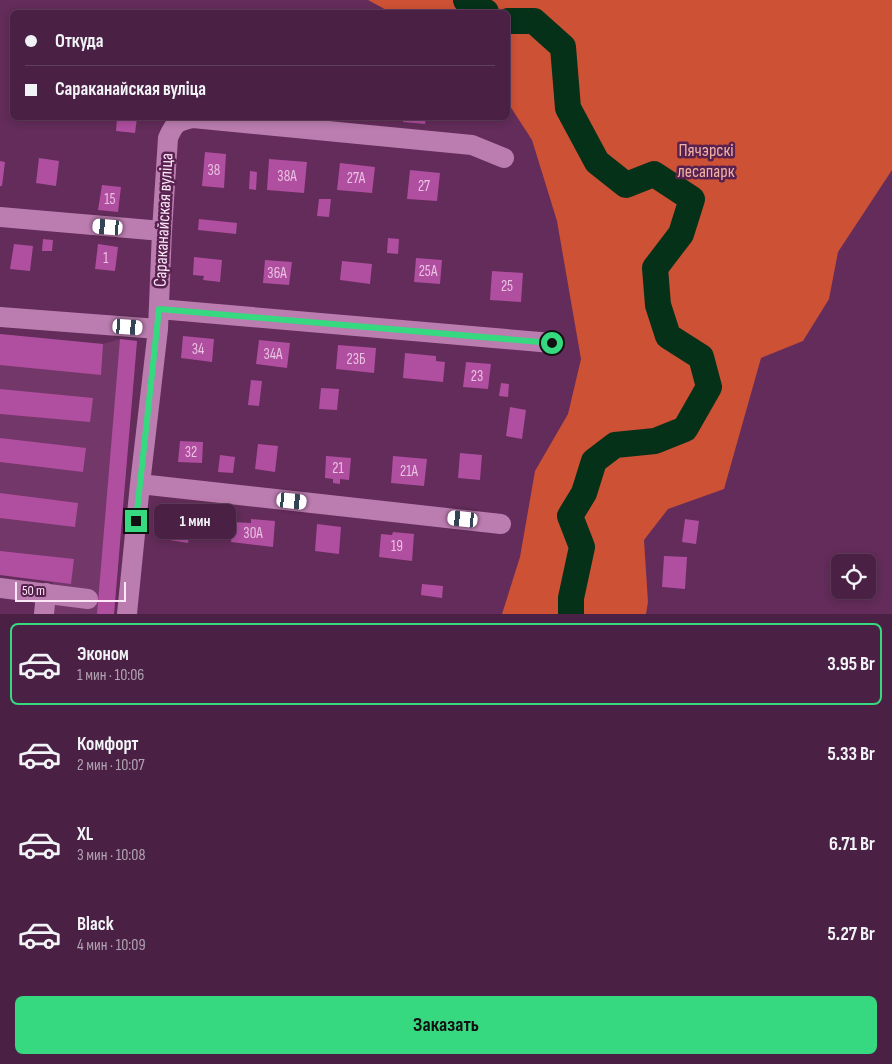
<!DOCTYPE html>
<html lang="ru">
<meta charset="utf-8">
<style>
:root{--surface:#4a2144;--page:#542e4f;--text:#f1f3f6;--muted:#b2a3b2;--line:#613e5d;--accent:#36d880}
body{margin:0;font-family:"Sofia Sans Condensed",sans-serif;background:var(--page);color:var(--text);height:100vh;display:flex;flex-direction:column;font-size:19px;white-space:nowrap}
*{box-sizing:border-box;margin:0}
p{font-size:16px;color:var(--muted)}
.icon{flex:none;width:28px;height:28px;fill:none;stroke:currentColor;stroke-width:2;stroke-linecap:round;stroke-linejoin:round}
.map{position:relative;height:614px;overflow:hidden}
.side{display:flex;flex-direction:column;background:var(--surface);flex:1}
.side>*{flex:none}
.guide{position:absolute;left:10px;top:10px;width:500px;height:110px;border-radius:8px;box-shadow:0 2px 8px #0003,0 0 0 1px var(--line);display:grid;align-content:center;height:110px;padding:0 15px;background:var(--surface)}
.tools{position:absolute;left:831px;top:554px;display:grid;gap:10px}
.tools a{display:grid;place-items:center;width:45px;height:45px;border-radius:8px;background:var(--surface);box-shadow:0 2px 8px #0003,0 0 0 1px var(--line);font-size:25px}
.scale{position:absolute;left:15px;bottom:12px;width:111px;box-sizing:border-box;padding-left:5px;border:2px solid #fce7f7;border-top:0;font-size:14px;line-height:18px;white-space:nowrap;color:#fce7f7;-webkit-text-stroke:4px #58214f;paint-order:stroke}
.end{position:absolute;width:22px;height:22px;margin:-11px;border:6px solid #36d880;background:#111;box-shadow:0 0 0 2px #111}
.from{border-radius:50%}
.bubble{position:absolute;height:35px;border-radius:8px;background:var(--surface);box-shadow:0 2px 8px #0003,0 0 0 1px var(--line);font-size:16px;font-weight:700;line-height:35px;text-align:center}
.car{position:absolute;width:15px;height:30px;margin:-15px -8px;border-radius:6px;box-shadow:0 0 4px 1px #0007;background:linear-gradient(#fff 24%,#345 0 40%,#fff 0 76%,#345 0 86%,#fff 0)}
.guide b{display:flex;align-items:center;gap:18px;height:48px;font-size:19px}
.guide b+b{border-top:1px solid var(--line)}
.guide i{width:12px;height:12px;background:var(--text)}
ul{padding:9px 0 0;list-style:none}
li{display:flex;align-items:center;gap:15px;height:82px;margin:0 10px 8px;padding:0 5px;border:2px solid transparent;border-radius:8px}
li div{flex:1}
li b{display:block;font-size:19px}
li em{font-style:normal;font-weight:700}
li.active{border-color:var(--accent)}
li>.icon{width:45px;height:45px;stroke-width:1.5}
.primary-button{display:flex;gap:10px;margin-top:auto;padding:10px 15px}
.primary-button a{flex:1;height:58px;border-radius:8px;background:var(--accent);color:#111;font-size:20px;font-weight:700;line-height:58px;text-align:center}
.map>svg:first-child{display:block}
.built{fill:#733769}
.forest{fill:#cc5135}
.lines{fill:none;stroke-linecap:round;stroke-linejoin:round}
.river{stroke:#053119;stroke-width:26}
.building{fill:#b04ea0}
.minor{stroke:#bb7daf;stroke-width:20}
.route{stroke:#36d880;stroke-width:6}
.labels{text-anchor:middle;stroke-width:5;stroke-linejoin:round;paint-order:stroke}
.number-label{font-size:15px;fill:#e9c1e1}
.park-label{font-size:18px;fill:#f0b1a2;stroke:#58214f}
.street-label{font-size:18px;fill:#fce7f7;stroke:#58214f}
</style>
<div class="map">
<svg width="892" height="614" viewBox="0 0 892 614">
<rect width="100%" height="100%" fill="#632c5a"/>
<path class="built" d="M0,334L103,344L120,339L137,341L114,614H49L53,582L0,575Z"/>
<path class="forest" d="M368,0H892V170L838,252L829,299L803,341L761,358L724,489L668,509L644,540L648,602L646,614H502L520,557L535,471L568,414L581,359L557,221L532,140L508,103V12H390Z"/>
<g class="lines">
<path class="river" d="M466,0L486,12
M508,21H534L563,47L568,108L597,162L626,185L654,174L692,199L681,234L655,268L658,305L668,336L701,357L709,387L685,429L655,441L615,445L594,461L584,493L570,516L582,547L571,598V614"/>
</g>
<path class="building" d="M117,118H137L135,133L116,131Z
M403,118H426L425,124L403,122Z
M205,152L226,154L224,188L202,186Z
M39,158L59,161L56,186L36,183Z
M269,159L307,162L304,193L267,190Z
M0,161L5,162L2,186H0Z
M340,163L375,167L372,193L337,190Z
M410,170L440,173L437,201L407,199Z
M250,171L257,172L256,190L249,189Z
M102,185L121,187L118,212L98,210Z
M319,199H331L329,217L317,216Z
M199,219L237,223L236,234L198,230Z
M388,238L399,239L398,254L387,253Z
M43,239L53,240L52,251H42Z
M14,244L33,246L30,271L10,269Z
M98,244L118,247L115,271L95,269Z
M194,257L222,260L220,282L203,280L204,276L193,275Z
M416,258L442,260L440,284L414,282Z
M265,260L292,262L289,285L263,283Z
M342,261L372,264L370,284L340,280Z
M492,271L523,273L521,302L490,300Z
M0,334L103,344L101,375L0,365Z
M183,336L214,339L212,362L181,358Z
M120,339L137,341L114,614H97Z
M259,340L290,343L287,368L256,364Z
M338,345L376,348L374,373L336,369Z
M405,353L436,356V361L445,362L443,382L403,378Z
M466,362L491,364L488,389L463,387Z
M251,380L262,381L259,406L248,405Z
M501,383L509,384L508,397L499,396Z
M321,388L339,389L337,410L319,409Z
M0,389L93,398L90,422L0,414Z
M510,407L526,410L522,439L506,436Z
M0,438L86,448L83,472L0,462Z
M180,441L203,442L202,463L178,462Z
M258,444L278,446L275,472L255,469Z
M460,453L482,455L480,480L458,478Z
M220,455L235,457L233,473L218,472Z
M326,456L351,458L349,480L340,479V484L333,483V479L325,478Z
M393,456L427,459L424,486L391,483Z
M0,493L78,503L75,527L0,518Z
M167,509L192,513L188,543L163,539Z
M251,519L275,521L273,547L231,542L233,522L251,523Z
M685,519L699,521L696,544L682,542Z
M317,524L341,527L339,554L315,551Z
M393,532L414,534L412,561L379,557L381,534L392,535Z
M0,551L74,559L71,584L0,575Z
M664,556L687,557L685,589L662,587Z
M422,584L443,586L442,598L421,595Z"/>
<g class="lines">
<path class="minor" d="M0,217L162,231
M159,309L552,343
M0,317L158,329
M140,484L501,524
M0,588L88,599
M44,614L46,593
M127,614L140,484L158,329L162,231L168,138C175,122 177,122 193,118L472,145L504,158"/>
</g>
<g class="lines">
<path class="route" d="M136,521L159,309L552,343"/>
</g>
<g class="labels">
<g class="number-label">
<text x="214" y="175">38</text>
<text x="287" y="181">38А</text>
<text x="356" y="183">27А</text>
<text x="424" y="191">27</text>
<text x="110" y="204">15</text>
<text x="106" y="263">1</text>
<text x="428" y="276">25А</text>
<text x="277" y="278">36А</text>
<text x="507" y="291">25</text>
<text x="198" y="354">34</text>
<text x="273" y="359">34А</text>
<text x="356" y="364">23Б</text>
<text x="477" y="381">23</text>
<text x="191" y="457">32</text>
<text x="338" y="473">21</text>
<text x="409" y="476">21А</text>
<text x="253" y="538">30А</text>
<text x="397" y="551">19</text>
</g>
<g class="park-label">
<text x="706" y="156">Пячэрскі<tspan x="706" dy="21">лесапарк</tspan></text>
</g>
<g class="street-label">
<text transform="translate(163 220) rotate(-87)" y="6">Сараканайская вуліца</text>
</g>
</g>
</svg>
<div class="tools">
<a><svg class="icon" aria-label="locate" viewBox="0 0 24 24"><circle cx="12" cy="12" r="6"/><path d="M12 2v4M12 18v4M2 12h4M18 12h4"/></svg></a>
</div>
<div class="scale">50 m</div>
<i class="end from" style="left:552px;top:343px"></i>
<i class="end" style="left:136px;top:521px"></i>
<div class="bubble" style="left:154px;top:504px;width:82px">1 мин</div>
<i class="car" style="left:108px;top:227px;rotate:275deg"></i>
<i class="car" style="left:128px;top:327px;rotate:94deg"></i>
<i class="car" style="left:292px;top:501px;rotate:96deg"></i>
<i class="car" style="left:463px;top:519px;rotate:276deg"></i>
<div class="guide">
<b><i class="from"></i>Откуда</b>
<b><i></i>Сараканайская вуліца</b>
</div>
</div>
<section class="side">
<ul>
<li class="active"><svg class="icon" aria-label="car" viewBox="0 0 24 24"><path d="M5 17H2v-5l4-1 3-4h7l3 4 3 1v5h-3M9 17h6M6 11h13"/><circle cx="7" cy="17" r="2"/><circle cx="17" cy="17" r="2"/></svg><div><b>Эконом</b><p>1 мин · 10:06</p></div><em>3.95 Br</em></li>
<li><svg class="icon" aria-label="car" viewBox="0 0 24 24"><path d="M5 17H2v-5l4-1 3-4h7l3 4 3 1v5h-3M9 17h6M6 11h13"/><circle cx="7" cy="17" r="2"/><circle cx="17" cy="17" r="2"/></svg><div><b>Комфорт</b><p>2 мин · 10:07</p></div><em>5.33 Br</em></li>
<li><svg class="icon" aria-label="car" viewBox="0 0 24 24"><path d="M5 17H2v-5l4-1 3-4h7l3 4 3 1v5h-3M9 17h6M6 11h13"/><circle cx="7" cy="17" r="2"/><circle cx="17" cy="17" r="2"/></svg><div><b>XL</b><p>3 мин · 10:08</p></div><em>6.71 Br</em></li>
<li><svg class="icon" aria-label="car" viewBox="0 0 24 24"><path d="M5 17H2v-5l4-1 3-4h7l3 4 3 1v5h-3M9 17h6M6 11h13"/><circle cx="7" cy="17" r="2"/><circle cx="17" cy="17" r="2"/></svg><div><b>Black</b><p>4 мин · 10:09</p></div><em>5.27 Br</em></li>
</ul>
<div class="primary-button"><a>Заказать</a></div>
</section>
